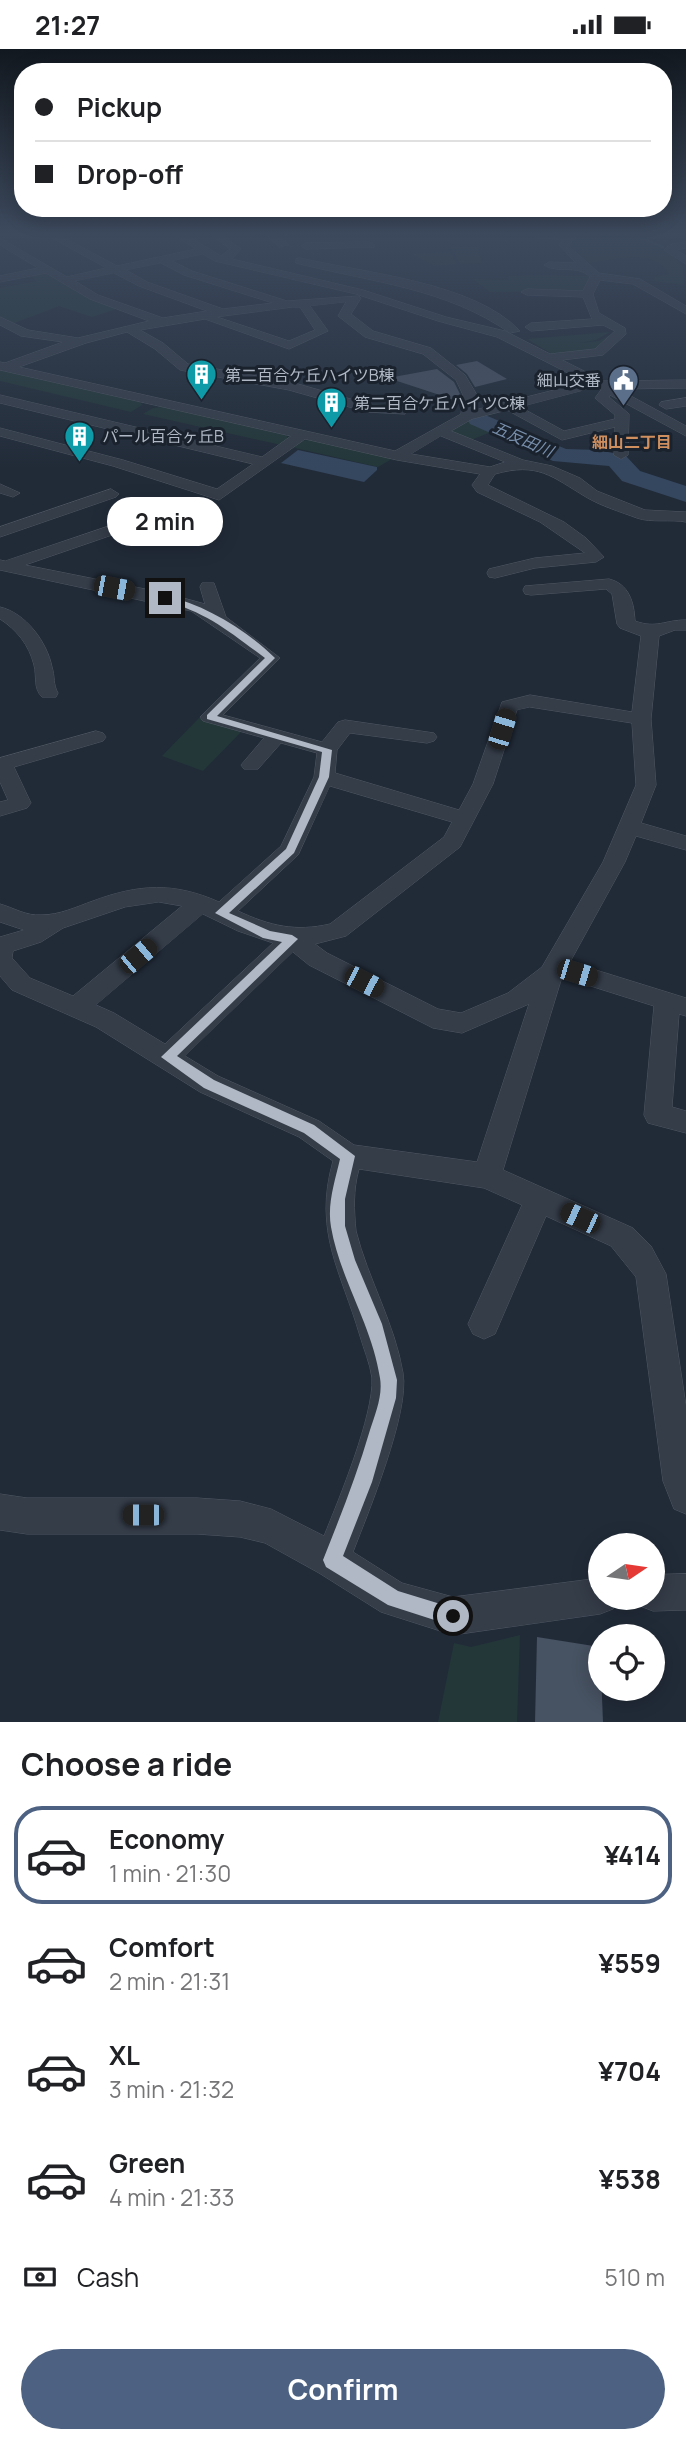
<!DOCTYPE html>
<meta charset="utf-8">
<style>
:root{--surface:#fff;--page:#f6f6f6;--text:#202124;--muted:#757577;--line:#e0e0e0;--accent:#4d6282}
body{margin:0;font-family:Manrope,"Noto Sans JP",sans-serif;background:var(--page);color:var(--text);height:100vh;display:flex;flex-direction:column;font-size:26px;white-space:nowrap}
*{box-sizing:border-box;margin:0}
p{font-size:23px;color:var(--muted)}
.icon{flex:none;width:38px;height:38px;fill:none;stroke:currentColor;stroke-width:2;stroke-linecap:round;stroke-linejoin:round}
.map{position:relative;height:1673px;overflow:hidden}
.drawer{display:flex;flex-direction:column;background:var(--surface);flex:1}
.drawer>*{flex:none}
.banner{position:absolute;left:14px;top:14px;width:658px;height:154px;border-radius:28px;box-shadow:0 4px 18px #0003;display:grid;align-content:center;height:154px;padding:0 21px;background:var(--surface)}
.needle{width:46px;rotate:77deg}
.controls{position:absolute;left:588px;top:1484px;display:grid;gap:14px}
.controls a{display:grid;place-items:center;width:77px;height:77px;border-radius:50%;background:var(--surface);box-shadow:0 4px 18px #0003;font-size:35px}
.end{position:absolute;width:32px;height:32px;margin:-16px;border:9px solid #b0b8c5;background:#111;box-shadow:0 0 0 4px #111}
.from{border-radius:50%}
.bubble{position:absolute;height:49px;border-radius:24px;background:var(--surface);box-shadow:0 4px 18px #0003;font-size:23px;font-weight:700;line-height:49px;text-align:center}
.car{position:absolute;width:21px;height:42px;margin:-21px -10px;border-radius:9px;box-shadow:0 0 5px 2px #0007;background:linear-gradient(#222 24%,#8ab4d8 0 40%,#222 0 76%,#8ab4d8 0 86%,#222 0)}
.banner b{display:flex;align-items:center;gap:24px;height:66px;font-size:26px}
.banner b+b{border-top:2px solid var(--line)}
.banner i{width:18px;height:18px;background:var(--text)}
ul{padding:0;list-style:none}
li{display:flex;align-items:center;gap:21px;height:98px;margin:0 14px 10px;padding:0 7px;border:4px solid transparent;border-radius:28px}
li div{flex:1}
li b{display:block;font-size:26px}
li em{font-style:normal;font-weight:700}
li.current{border-color:var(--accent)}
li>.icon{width:63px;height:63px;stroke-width:1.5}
h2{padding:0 21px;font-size:32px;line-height:84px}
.pay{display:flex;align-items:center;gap:18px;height:77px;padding:0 21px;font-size:26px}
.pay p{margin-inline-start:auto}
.primary-button{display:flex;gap:14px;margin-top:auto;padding:14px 21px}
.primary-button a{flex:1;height:80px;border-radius:42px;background:var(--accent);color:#fff;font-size:28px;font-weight:700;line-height:80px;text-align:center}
.status{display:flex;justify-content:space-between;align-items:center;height:49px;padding:0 35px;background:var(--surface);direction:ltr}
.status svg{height:19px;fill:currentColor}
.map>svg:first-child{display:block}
.green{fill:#233739}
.water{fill:#35475f}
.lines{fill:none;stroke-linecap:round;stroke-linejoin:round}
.stream{stroke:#35475f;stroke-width:2.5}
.river{fill:#35475f;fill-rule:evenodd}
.building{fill:#475262}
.minor-casing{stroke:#505863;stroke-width:1}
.minor{fill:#353d49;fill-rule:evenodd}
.route{fill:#b0b8c5}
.labels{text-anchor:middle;stroke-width:6;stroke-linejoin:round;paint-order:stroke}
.far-poi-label{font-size:16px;fill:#b0b8c5;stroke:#1a222d;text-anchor:start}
.far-water-label{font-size:16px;font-style:italic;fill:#788fac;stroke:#1a222d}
.far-neighbourhood-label{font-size:16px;font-weight:bold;fill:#d08f5f;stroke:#1a222d}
</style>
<div class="status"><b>21:27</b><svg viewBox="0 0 49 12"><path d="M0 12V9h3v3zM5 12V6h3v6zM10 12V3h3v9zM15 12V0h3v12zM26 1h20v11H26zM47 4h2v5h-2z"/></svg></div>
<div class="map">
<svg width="686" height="1673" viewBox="0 0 686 1673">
<rect width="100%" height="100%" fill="#212b38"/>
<path class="green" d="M603,186C630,183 666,195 683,218L684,236L653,232L655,228L669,225C654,198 614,211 589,214L569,196L573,189L596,191Z
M478,197L482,214L460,215L451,198Z
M450,202L457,215L434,217L412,205Z
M48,223L119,259L92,268L59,257L9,276L0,269V239L37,232L28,225Z
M532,226L591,227L584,242H579L496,243H490L473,230L509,231V227Z
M610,283L596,291L580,294L599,292L615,283L600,300L554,306L527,290Z
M0,321L140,353L142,356L131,363L0,332Z
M163,358L286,386L289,391L281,396L143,365L153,359Z
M472,371L496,381L469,392L453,385V380Z
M309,391L392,410L378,418L291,398L299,392Z
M199,669L242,682L203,722L162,707Z
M520,1586L517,1673H438L454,1594L471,1598Z"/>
<path class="water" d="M298,401L377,418V421L364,433L281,414Z"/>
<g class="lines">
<path class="stream" d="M634,186L663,198"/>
<path class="river" d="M478,363L566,400L599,401L626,407L640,422L686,437V453L622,432L609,417L553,412L470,375L467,370L470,365Z"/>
</g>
<path class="building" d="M477,312L507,330L475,338L467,325L456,316Z
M437,320L454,333L460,345L452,350L388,329Z
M537,1588L600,1598L603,1673H535Z"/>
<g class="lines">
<defs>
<path id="minor" d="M47,186H59L117,217L196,200L174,186H186L221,207L230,200L211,186H222L241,200L232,210L363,241L446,268L505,282L550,305L595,300L615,282L603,276L531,282L525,278L531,274L592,270L583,248L527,246L521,243L527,240L583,242L590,228C577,215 558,225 544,216L549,213L576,214L559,196L563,190L538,189L533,186H576L569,196L570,198L599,224L640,230L686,257V265L633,235L600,231L593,245L599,264L625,279L626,285L603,306L562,311L604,332L686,331V339L618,340L686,377V387L610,346L609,348L629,365L628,406L621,410L614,406L615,378L562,391L507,361L472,370L451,382L523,411L552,417L580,429L597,442L645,461L686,463V473C671,470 651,474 637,469C621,463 601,457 586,448C551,427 538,413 495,425L488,436L564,473L586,489L604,508L596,513L535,519L495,529L489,528L487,524L489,520L535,509L585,504L540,473L477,443L472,436L480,425L397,411L305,390L219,451L113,417L0,387V379L123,411L217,440L253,415L0,354V346L262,408L291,387L0,321V313L5,314L63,293L21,287L0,276V268L28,281L78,289L149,272L90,250L46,224L0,233V227L38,219L0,196V189L67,228L106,219ZM203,205L215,212L356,245L438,272L497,288L586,333L475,361L477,346L465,326L431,299L373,282L351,265L361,249L359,247L287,252L192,222L172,212ZM161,214L184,226L273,254L223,260L147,233L126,221ZM114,224L139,237L207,262L163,269L98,246L75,232ZM346,253L338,267L365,288L423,305L456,331L463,346L461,365L395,402L19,318L86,294L127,283L155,300L180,321L289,341L367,363L405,365V359L400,358L368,355L291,333L188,315L163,294L140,281L205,270L289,300L328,282L310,257ZM293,258H300L315,281L289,292L217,268ZM596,338L601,341L595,349L615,366V370L564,382L520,358ZM441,387L505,413L490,418L411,405Z
M266,186H277L289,196L280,198Z
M370,193L375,196L374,198L306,200L301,197L306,194Z
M686,193V199L676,201L686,207V215L664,201L669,196Z
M300,209C364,224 474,233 520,282L510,284C446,239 371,233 296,214V210Z
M686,349V357L666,360L659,356L661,353Z
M0,435L20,444L13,448L0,444Z
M111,440L119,445L116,448L0,488V478Z
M136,468L144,473L141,476L25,516L165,544L205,555L200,538L202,534H214L226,568L280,609L223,666L322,693L338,673L345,671L434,684L437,688L434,692L427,694L350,684L337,701L335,724L459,761L473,735L502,653L530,646L632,663L641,587L620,579L617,575L612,545L606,540L531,546L525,545L523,541L525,537L609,530C629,535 634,553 635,572C657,580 664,571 686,571V581H675L659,587L651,670L656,736L641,774L686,787V801L636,787L625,813L570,913L686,949V967L679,965L672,1058L686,1062V1084L648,1074L644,1066L654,957L562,928L503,1121L633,1179L651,1197L666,1225L686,1357V1465L674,1460L663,1432L636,1228L611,1197L546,1167L495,1285L484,1290L473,1285L468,1275L522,1156L484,1139L359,1120C353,1141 354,1161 356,1182C368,1230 395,1275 403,1324C410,1363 368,1464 353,1503L402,1534L453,1548L600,1529V1549H618L613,1560L600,1565L453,1586L381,1563L319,1524L265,1494L240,1488L197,1485H27L0,1481V1445L27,1449H197L240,1452L271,1460L324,1487C339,1450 374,1366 372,1329C370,1314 364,1301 360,1287C341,1222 313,1183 333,1112L299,1088L200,1043L96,978L12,941L0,927V888L24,881L0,873V855C14,859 26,867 41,866C60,866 76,858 93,852C139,835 174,833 219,853L281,797L314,728L317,704L281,694L258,720H244L241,716L264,689L203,672L200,668L260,609L191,562L0,521V511L5,512ZM530,658L632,674L636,736L603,813L542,918L508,944L461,964L438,960L327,904L315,895L346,887L460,798L493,735L517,661ZM330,737L452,773L444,788L330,875C296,883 270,877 238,862L298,806ZM159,853L182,857L73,947L30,929L12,909L13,902L41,893L63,879L125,858ZM203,865L238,882L273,894L165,995L114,964L96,956ZM293,903L309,916L433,979L462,984L529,955L477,1113L354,1096L319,1072L218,1027L185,1007Z
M0,558C26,564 47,593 52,618C55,627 53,636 58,644L56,648H42C33,639 37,628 34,616C29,596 17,581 0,570Z
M96,682L103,684L106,688L103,692L14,718L31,754L27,759L0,767V753L8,751L0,733V709Z
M686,1525V1561L653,1562L640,1557L637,1549H653V1526Z"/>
</defs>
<use href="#minor" class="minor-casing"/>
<use href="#minor" class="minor"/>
</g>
<linearGradient id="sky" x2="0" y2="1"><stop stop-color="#12181f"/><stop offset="0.44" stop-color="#3d4a5e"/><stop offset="1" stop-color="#3d4a5e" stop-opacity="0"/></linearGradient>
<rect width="686" height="420" fill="url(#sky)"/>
<path class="route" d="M165,546C206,557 244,579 275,609L217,667L332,701L329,728L294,804L229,864L270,882L292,886L298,890L177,1007L214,1031L314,1076L355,1107L345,1150V1177L355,1211L382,1275L397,1331L396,1349L372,1433L343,1507L398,1542L460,1561L463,1567L460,1574L453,1577L388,1556L326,1518L323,1511C340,1468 357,1426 370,1381C375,1365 383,1347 380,1329C372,1276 340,1230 331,1178C327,1155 335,1132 340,1110L304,1084L204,1039L161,1008L282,893L263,889L215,864L286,800L319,728L322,703L207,670V666L265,609C227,581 208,564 162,551Z"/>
<defs>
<symbol id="building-pin" viewBox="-11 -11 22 30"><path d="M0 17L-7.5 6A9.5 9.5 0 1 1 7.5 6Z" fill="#0f9aa8" stroke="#1a222d"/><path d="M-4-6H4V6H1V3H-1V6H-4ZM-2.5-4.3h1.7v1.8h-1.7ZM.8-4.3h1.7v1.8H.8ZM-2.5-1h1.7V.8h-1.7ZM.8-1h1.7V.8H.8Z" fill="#fff"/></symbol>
<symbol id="civic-pin" viewBox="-11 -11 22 30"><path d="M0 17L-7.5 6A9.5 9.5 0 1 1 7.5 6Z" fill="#5c6f8a" stroke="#1a222d"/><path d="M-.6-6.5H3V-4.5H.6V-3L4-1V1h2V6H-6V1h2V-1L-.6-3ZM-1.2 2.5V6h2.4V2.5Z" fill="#fff"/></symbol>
</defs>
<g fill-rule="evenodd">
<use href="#building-pin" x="184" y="308" width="35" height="47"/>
<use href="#civic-pin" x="606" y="314" width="35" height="47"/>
<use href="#building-pin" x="314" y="336" width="35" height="47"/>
<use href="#building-pin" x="62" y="370" width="35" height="47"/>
</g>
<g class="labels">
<g class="far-poi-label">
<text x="225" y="332">第二百合ケ丘ハイツB棟</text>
<text x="601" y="337" text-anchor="end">細山交番</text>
<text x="354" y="360">第二百合ケ丘ハイツC棟</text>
<text x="102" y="393">パール百合ヶ丘B</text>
</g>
<g class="far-water-label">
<text transform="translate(523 390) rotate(24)" y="6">五反田川</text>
</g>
<g class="far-neighbourhood-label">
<text x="632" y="399">細山二丁目</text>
</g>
</g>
</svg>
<div class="controls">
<a><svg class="needle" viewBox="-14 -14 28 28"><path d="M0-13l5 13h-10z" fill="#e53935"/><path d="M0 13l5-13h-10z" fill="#757577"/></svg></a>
<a><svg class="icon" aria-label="locate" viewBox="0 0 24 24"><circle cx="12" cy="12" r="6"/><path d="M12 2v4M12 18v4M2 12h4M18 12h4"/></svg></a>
</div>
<i class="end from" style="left:453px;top:1567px"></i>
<i class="end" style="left:165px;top:549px"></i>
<div class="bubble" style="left:107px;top:448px;width:116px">2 min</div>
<i class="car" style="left:114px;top:539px;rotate:101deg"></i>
<i class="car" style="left:502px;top:680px;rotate:17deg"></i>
<i class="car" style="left:138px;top:907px;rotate:50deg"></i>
<i class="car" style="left:577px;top:924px;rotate:107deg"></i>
<i class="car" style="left:364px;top:933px;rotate:117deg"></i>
<i class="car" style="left:580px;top:1169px;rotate:295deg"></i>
<i class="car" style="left:143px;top:1466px;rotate:270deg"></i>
<div class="banner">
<b><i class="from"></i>Pickup</b>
<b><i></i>Drop-off</b>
</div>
</div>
<section class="drawer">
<h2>Choose a ride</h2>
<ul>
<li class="current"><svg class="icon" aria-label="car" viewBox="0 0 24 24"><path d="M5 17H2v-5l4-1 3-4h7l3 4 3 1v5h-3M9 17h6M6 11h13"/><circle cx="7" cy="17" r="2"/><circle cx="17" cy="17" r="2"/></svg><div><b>Economy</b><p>1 min · 21:30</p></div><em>¥414</em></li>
<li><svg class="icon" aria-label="car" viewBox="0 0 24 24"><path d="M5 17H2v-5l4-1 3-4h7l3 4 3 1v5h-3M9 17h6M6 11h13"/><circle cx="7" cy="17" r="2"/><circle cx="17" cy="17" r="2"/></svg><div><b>Comfort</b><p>2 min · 21:31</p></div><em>¥559</em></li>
<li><svg class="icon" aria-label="car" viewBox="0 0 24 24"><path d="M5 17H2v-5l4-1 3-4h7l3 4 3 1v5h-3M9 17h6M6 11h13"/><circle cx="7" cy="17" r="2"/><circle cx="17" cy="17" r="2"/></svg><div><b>XL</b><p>3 min · 21:32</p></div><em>¥704</em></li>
<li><svg class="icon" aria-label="car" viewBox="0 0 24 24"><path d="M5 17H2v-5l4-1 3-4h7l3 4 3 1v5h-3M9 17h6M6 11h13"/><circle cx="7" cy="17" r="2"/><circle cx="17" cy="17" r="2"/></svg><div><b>Green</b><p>4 min · 21:33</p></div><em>¥538</em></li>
</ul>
<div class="pay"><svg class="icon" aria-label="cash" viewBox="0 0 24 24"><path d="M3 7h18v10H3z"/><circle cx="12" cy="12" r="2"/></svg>Cash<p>510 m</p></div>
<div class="primary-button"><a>Confirm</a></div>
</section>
